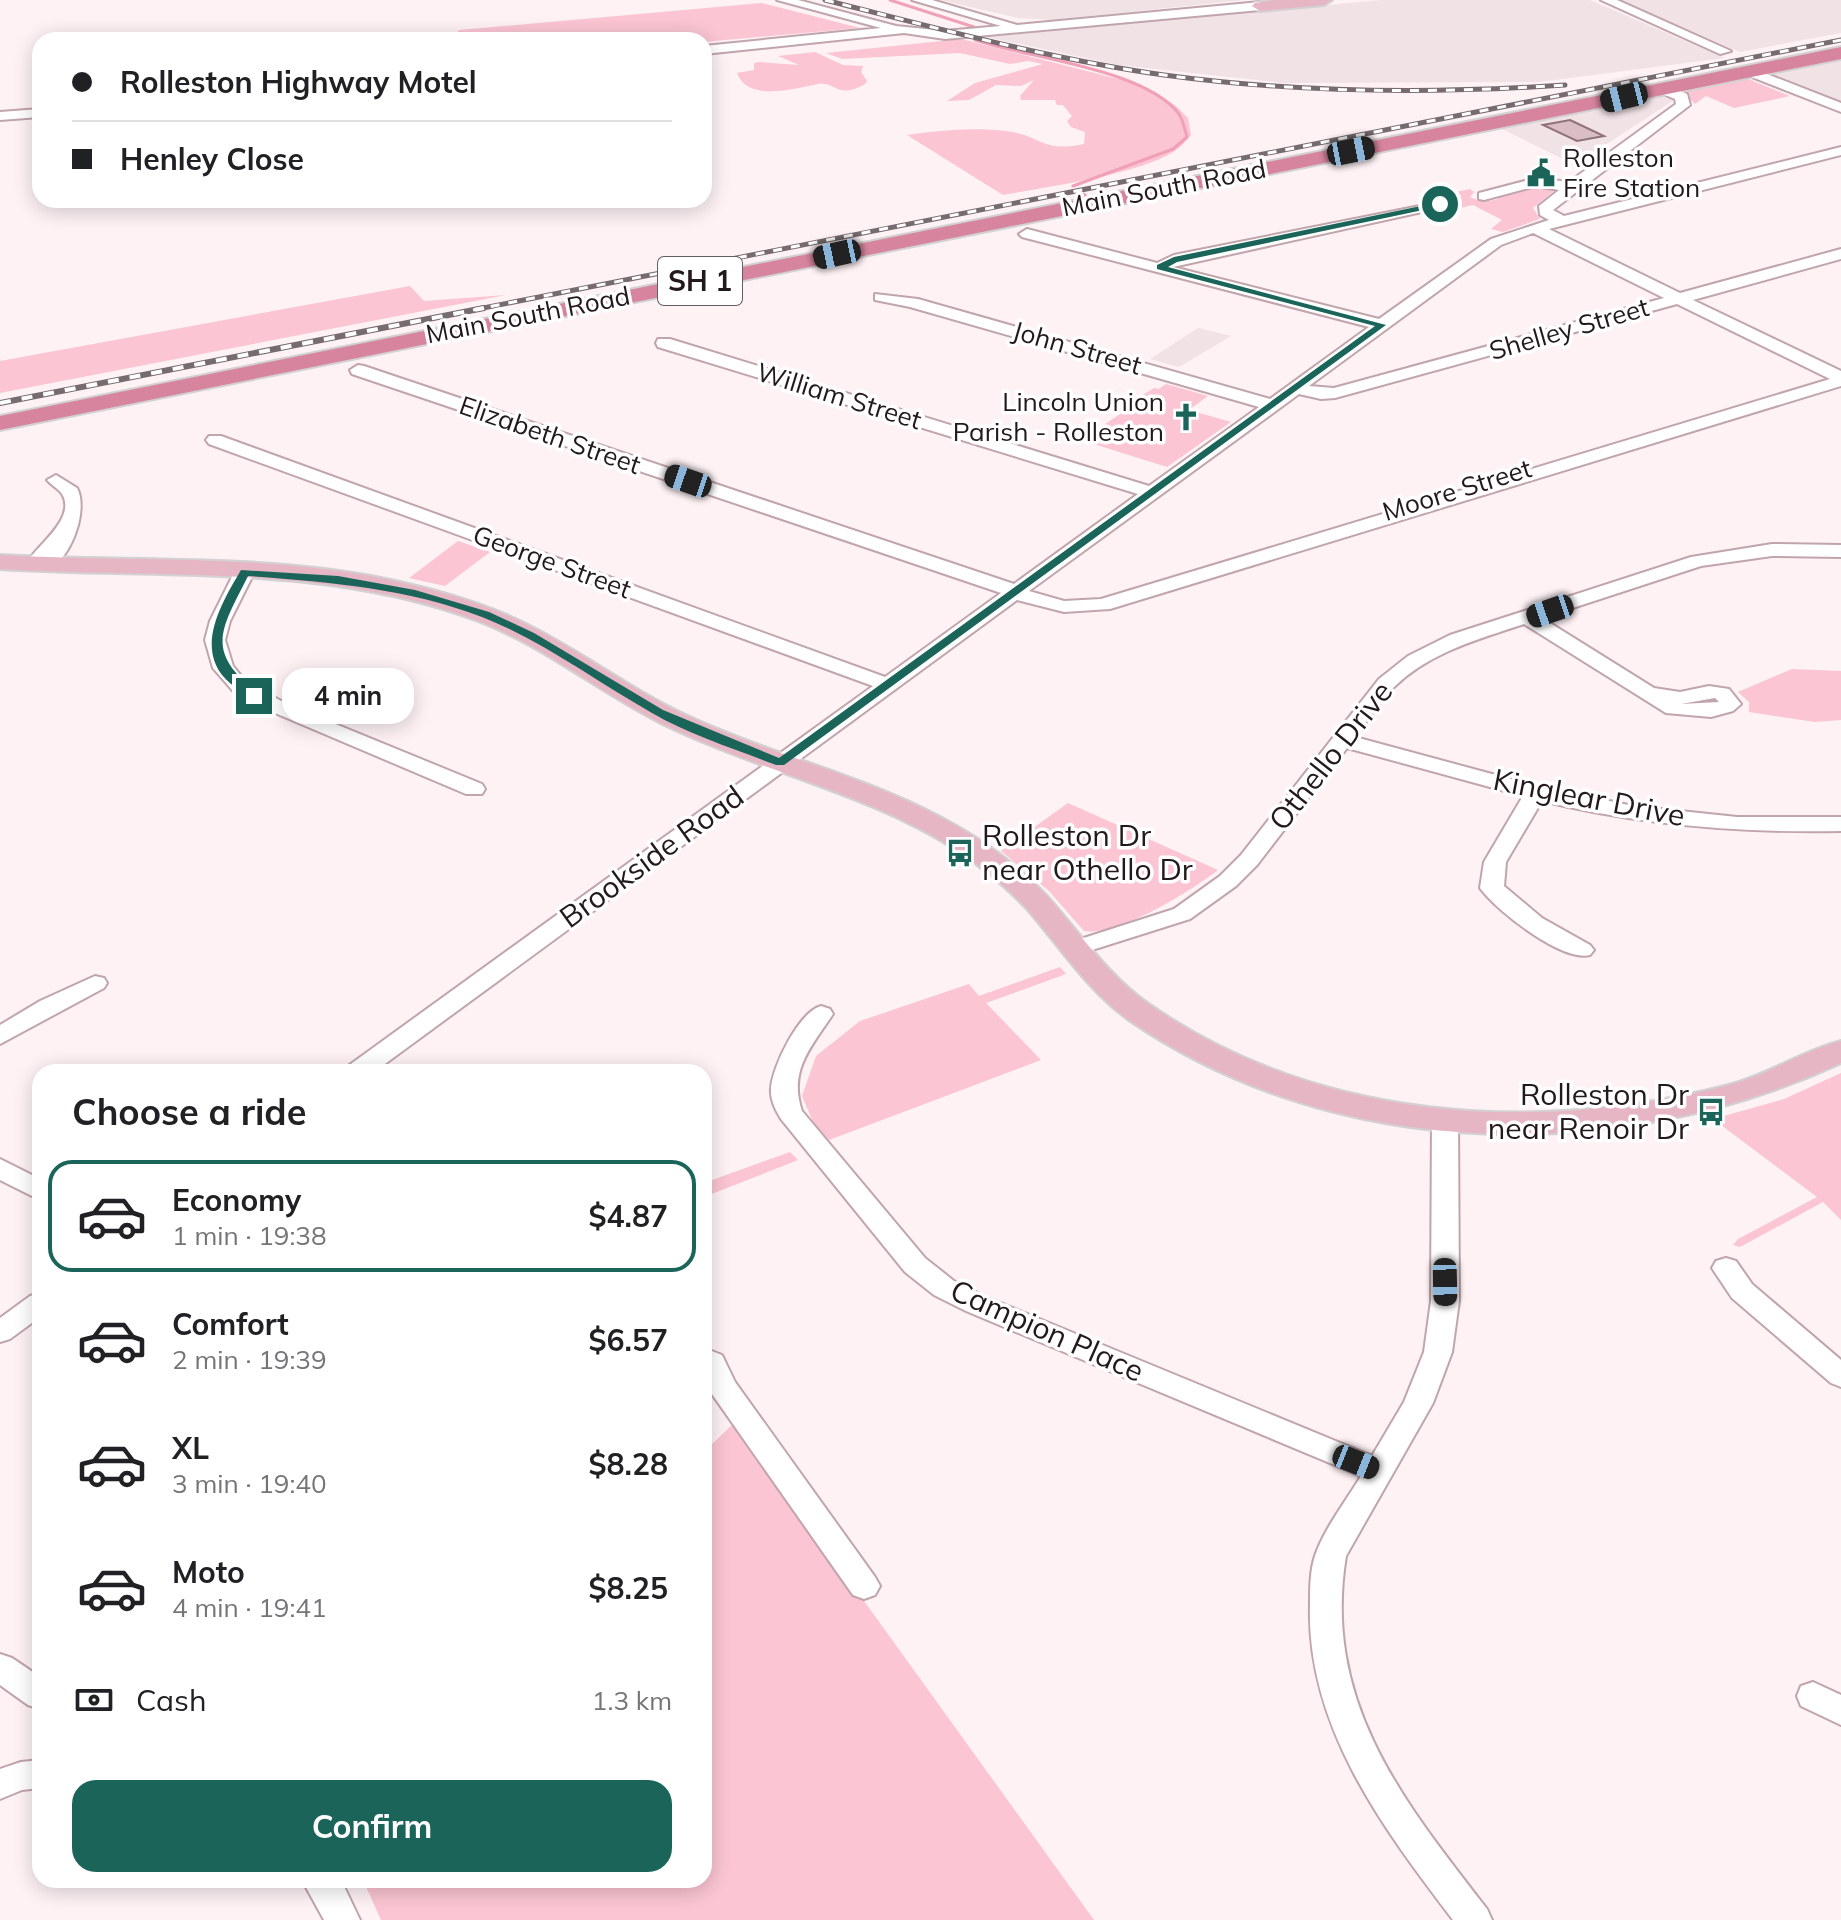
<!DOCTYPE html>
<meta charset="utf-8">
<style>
:root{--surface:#fff;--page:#f6f6f6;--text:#202124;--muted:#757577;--line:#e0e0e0;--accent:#1b6459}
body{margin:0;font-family:Mulish,sans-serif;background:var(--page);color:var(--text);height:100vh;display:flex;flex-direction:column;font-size:30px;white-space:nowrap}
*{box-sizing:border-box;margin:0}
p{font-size:26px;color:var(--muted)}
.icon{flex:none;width:44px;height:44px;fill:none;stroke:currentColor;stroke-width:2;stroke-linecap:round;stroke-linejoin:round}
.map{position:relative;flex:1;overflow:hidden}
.drawer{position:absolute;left:32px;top:1064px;width:680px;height:824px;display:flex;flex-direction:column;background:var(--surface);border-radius:24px;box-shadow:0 4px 20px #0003}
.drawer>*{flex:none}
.hud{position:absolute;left:32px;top:32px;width:680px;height:176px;border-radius:24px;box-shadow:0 4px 20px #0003;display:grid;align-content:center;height:176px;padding:0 40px;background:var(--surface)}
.end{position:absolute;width:36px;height:36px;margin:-18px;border:10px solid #1b6459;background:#fff;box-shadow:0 0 0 4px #fff}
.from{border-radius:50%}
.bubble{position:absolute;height:56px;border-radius:24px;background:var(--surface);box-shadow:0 4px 20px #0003;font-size:26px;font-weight:700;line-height:56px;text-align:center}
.car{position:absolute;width:24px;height:48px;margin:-24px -12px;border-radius:10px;box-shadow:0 0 6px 2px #0007;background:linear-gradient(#222 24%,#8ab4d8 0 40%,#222 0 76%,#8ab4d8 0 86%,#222 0)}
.hud b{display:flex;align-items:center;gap:28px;height:76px;font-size:30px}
.hud b+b{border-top:2px solid var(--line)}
.hud i{width:20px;height:20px;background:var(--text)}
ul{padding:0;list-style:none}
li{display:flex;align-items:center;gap:24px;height:112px;margin:0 16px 12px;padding:0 24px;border:4px solid transparent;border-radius:24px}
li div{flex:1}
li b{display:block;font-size:30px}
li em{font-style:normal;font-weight:700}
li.current{border-color:var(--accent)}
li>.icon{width:72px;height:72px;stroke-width:1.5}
h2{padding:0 40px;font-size:36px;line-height:96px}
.pay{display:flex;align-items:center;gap:20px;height:88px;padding:0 40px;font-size:30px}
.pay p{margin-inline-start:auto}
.button{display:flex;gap:16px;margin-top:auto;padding:16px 40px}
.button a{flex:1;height:92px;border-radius:24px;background:var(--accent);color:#fff;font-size:32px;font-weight:700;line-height:92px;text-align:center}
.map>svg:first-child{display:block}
.built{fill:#f1e2e6}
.green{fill:#fbc5d3}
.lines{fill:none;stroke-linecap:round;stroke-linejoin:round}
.stream{stroke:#f0a0b7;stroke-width:3}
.building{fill:#dbbdc5;stroke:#8e747a;stroke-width:2}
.minor-casing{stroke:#c1a5ac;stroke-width:4}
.major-casing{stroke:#d3d1d2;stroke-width:4}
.highway-casing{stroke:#d3d1d2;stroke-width:4}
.minor{fill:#fff;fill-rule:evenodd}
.major{fill:#e7b6c5;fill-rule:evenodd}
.highway{fill:#d7859e;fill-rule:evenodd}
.rail-far1-casing{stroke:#766b6e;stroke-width:5}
.rail-casing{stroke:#766b6e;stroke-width:6}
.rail-far1{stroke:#fff;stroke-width:3;stroke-dasharray:9;stroke-linecap:butt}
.rail{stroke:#fff;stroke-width:4;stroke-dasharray:11;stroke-linecap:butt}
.route{fill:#1b6459}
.labels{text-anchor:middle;stroke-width:7;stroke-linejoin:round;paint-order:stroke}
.far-poi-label{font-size:26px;fill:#23191c;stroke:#fff;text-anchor:start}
.far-street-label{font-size:26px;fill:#23191c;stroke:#fff}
.shield{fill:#fff;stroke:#655e60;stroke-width:2}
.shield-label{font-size:28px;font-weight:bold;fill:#23191c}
.street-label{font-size:30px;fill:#23191c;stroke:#fff}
.poi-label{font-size:30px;fill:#23191c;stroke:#fff;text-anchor:start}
</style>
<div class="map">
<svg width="1841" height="1920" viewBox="0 0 1841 1920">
<rect width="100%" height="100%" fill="#fef2f5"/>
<path class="built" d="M940,0H1245L1052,20L1018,18Z
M1381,0H1590L1725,58L1539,82L1283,83L1119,65L986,37Z
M1618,0H1841V33L1740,52Z
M1841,58V102L1768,74Z
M1657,96L1674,100L1575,165L1496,126Z
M1198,328L1231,336L1179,367L1150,359Z"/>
<path class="green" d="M762,3L860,28L704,42L451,40L459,30Z
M961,39L1142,85L1176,106L1188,118L1191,135C1186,141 1180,148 1173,152C1139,174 1046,187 1003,195L907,135C940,130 973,127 1006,131C1043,136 1041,153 1084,144L1085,132L1071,127L1067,121L1072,116L1063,105H1057L1055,100H1021L1020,96L1034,80L1021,86L996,85L969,100L947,101L975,83L1043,64L1028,61L1010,64L960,53L842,59L826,53Z
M815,52L843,65L863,66L861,72L867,81L865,84C837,100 837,81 818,84C796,88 748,103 737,73L754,70V63L760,62L799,65L778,56Z
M1743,77L1790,96L1734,108L1706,96L1695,104L1682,92Z
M1540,185L1555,190L1533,208L1540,219L1503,232L1491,229L1502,220L1473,205L1456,209L1451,201L1431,197L1470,189L1474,192L1470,197C1479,202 1489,202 1498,199V195Z
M410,286L424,301L506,295L0,393V361Z
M1166,384L1208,396L1189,410L1231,422L1167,467L1081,440L1146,397L1143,395L1154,388L1159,389Z
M458,541L490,552L445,586L409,578Z
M1792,669L1841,671V720L1815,722L1749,712V702L1738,692Z
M1068,803L1218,870C1191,891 1117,937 1084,931L1049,891L1001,851Z
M1060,967L1066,974L986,1003L1041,1060L829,1140L813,1122L802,1096L816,1056L860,1021L969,984L979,996Z
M1841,1073V1220L1823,1202L1740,1247L1733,1245L1738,1239L1817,1197L1713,1119L1784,1099Z
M790,1152L798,1160L704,1197V1183Z
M735,1422L1094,1920H381L363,1880H704V1452Z"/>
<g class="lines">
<path class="stream" d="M890,0L974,27
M975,40C1028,58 1145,69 1179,114C1183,120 1185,130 1187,137L1173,149L1073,186
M1082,193L1089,198"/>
</g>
<path class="building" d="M1570,120L1604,136L1577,141L1543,125Z"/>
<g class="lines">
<defs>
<path id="minor" d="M777,0H798L896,26L945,31L1001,26L912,0H932L1017,25L1260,2L1266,6L1260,10L945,39L904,33L704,54V46L881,28Z
M1601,0H1617L1731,51L1720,54Z
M1749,67L1841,103V112L1744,74L1742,71Z
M1658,86H1668L1687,94L1690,105L1553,210L1564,216L1841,147V155L1549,229L1680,293L1841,249V259L1693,300L1841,371V386L1110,609L1064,612L1017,600L374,1072H344L348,1066L873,686L209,444L206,440L209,436H221L885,677L1001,593L352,374L350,370L358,365L364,366L1014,584L1138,494L658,347L656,343L658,339H670L1149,486L1259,407L910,307L875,300V294L918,299L1270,399L1369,327L1022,237L1019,234L1027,229L1157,263L1174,255L1445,201V207L1440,208L1173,267L1379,319L1491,239L1549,220L1540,215L1539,206L1559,190L1536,186L1484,200L1479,199V193L1536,178L1569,182L1676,104L1675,99L1658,92ZM1533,233L1664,298L1334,388L1309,386L1501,245ZM1677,304L1830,379L1101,599L1064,601L1029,591L1299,394L1321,399L1335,398Z
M40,109V117L0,120V112Z
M56,475L77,488C89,510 70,564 44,571L37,569L31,557C42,542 76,516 62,494C59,489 51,485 47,480Z
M1772,544L1841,545V557L1772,556L1701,566L1542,618L1654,688L1680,692L1709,686L1729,689L1741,704L1733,711L1711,717L1666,713L1524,624C1479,639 1430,652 1394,687C1379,701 1368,721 1355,737L1529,784L1633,806L1737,817H1841V831C1739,833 1641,825 1542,801L1506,862L1504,886L1542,918L1590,945L1594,950L1590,955C1562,962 1497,911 1480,888L1484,862L1523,796L1347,748L1257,865L1236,886L1190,919L1073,956L1065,954L1061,949L1065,944L1174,909L1220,876L1241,855L1379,679L1408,656L1450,635L1691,557ZM1715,698L1719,702L1681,704Z
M244,567L254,573L230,621L225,640L233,666L247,683L289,705L482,784L485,789L482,794H466L275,713L233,691L213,668L205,640L210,621L234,573Z
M95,976L104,978L107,983L104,988L0,1044V1025L40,1001Z
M821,1006L830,1009L833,1014C812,1046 788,1070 802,1111L925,1258L954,1281L986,1297L1372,1456L1404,1402L1424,1352L1431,1301L1432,1119L1436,1113L1445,1111L1454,1113L1458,1119L1459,1301L1452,1352L1433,1403L1346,1556C1322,1701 1403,1801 1487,1909L1492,1920H1453C1383,1828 1306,1726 1310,1604C1310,1588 1310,1571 1315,1556C1324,1529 1346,1501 1361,1476L966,1311L934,1295L905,1272L781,1119C776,1111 770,1099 771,1089C772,1067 799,1012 821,1006Z
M0,1159L40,1179V1200L0,1180Z
M1726,1258L1736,1261L1752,1284L1841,1360V1387L1831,1383L1732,1298L1712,1268L1716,1261Z
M40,1293V1317L10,1339L0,1342V1318L30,1296Z
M704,1348L722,1355L735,1382L875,1577L880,1586L875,1595L864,1599L853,1595L712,1394L704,1378Z
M0,1654L12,1658L40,1677V1709L28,1705L0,1685Z
M1813,1682L1841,1695V1725L1801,1706L1797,1696L1801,1686Z
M40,1760V1788L22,1790L0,1799V1769L21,1762Z
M302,1880H341L360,1920H324Z"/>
<path id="major" d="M1274,0H1332L1324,5L1260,11L1252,6L1255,3Z
M0,555C123,562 249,554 371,576C423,586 477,600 524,623C582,651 632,691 690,717C772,755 862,775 942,818C980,838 1017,864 1047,896C1080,933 1108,976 1150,1005C1318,1121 1535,1135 1729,1085C1768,1075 1802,1051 1841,1041V1063C1618,1166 1335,1162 1129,1020C1088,991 1060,947 1027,909C1007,887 983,868 958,851C870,794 766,773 671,728C605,697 547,647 478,621C327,563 159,579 0,569Z"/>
<path id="highway" d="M1841,47V59L0,430V416Z"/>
</defs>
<use href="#minor" class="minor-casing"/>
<use href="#major" class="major-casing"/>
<use href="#highway" class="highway-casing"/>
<use href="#minor" class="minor"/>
<use href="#major" class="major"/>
<use href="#highway" class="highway"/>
<defs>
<path id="rail-far1" d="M825,0C937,28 1049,59 1164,75C1297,93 1431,94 1565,85
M473,310L1841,40"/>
<path id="rail" d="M0,403L484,308"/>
</defs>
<use href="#rail-far1" class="rail-far1-casing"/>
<use href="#rail" class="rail-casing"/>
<use href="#rail-far1" class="rail-far1"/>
<use href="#rail" class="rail"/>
</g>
<path class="route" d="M1440,202L1442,206L1177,262L1168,267L1386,325L784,765H776C735,749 690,735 652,713C595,681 543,641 482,617C407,588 327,582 248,576C221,630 204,651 258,693V698C247,699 240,690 231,684C192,652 221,604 241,570L338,576L415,590L489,612L534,633L663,710L779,758L1375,326L1157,269V265L1174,257Z"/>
<defs>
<symbol id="civic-bare" viewBox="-9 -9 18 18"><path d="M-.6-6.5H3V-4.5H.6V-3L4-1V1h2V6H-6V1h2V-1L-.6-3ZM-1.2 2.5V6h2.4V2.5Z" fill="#1b6459" stroke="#fff" stroke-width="2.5" paint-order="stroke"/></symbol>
<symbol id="church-bare" viewBox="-9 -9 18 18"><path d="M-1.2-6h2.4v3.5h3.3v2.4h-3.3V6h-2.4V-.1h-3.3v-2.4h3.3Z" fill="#1b6459" stroke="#fff" stroke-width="2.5" paint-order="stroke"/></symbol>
<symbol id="bus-bare" viewBox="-9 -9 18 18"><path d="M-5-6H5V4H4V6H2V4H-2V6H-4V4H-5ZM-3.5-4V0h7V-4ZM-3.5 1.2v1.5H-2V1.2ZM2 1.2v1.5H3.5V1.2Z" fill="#1b6459" stroke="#fff" stroke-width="2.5" paint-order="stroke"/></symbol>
</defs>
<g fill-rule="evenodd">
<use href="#civic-bare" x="1521" y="153" width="40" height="40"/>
<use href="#church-bare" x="1166" y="397" width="40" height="40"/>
<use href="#bus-bare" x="940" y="833" width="40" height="40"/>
<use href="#bus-bare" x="1691" y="1092" width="40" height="40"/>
</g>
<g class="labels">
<g class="far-poi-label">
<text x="1563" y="167">Rolleston<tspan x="1563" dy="30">Fire Station</tspan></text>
<text x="1164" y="411" text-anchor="end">Lincoln Union<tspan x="1164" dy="30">Parish - Rolleston</tspan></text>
</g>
<g class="far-street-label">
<text transform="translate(1164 188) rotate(-11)" y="9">Main South Road</text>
<text transform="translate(528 315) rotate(-11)" y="9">Main South Road</text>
<text transform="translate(1569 329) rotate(-16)" y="9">Shelley Street</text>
<text transform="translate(1077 348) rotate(16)" y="9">John Street</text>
<text transform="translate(839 396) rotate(17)" y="9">William Street</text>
<text transform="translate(550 435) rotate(19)" y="9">Elizabeth Street</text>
<text transform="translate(1457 490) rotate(-17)" y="9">Moore Street</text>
<text transform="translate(552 562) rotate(20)" y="9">George Street</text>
</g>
<rect class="shield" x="658" y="257" width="84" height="48" rx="6"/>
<g class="shield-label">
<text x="700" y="291">SH 1</text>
</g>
<g class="street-label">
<text transform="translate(1331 756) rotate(-52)" y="10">Othello Drive</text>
<text transform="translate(1589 798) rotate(11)" y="10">Kinglear Drive</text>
<text transform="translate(652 857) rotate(-36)" y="10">Brookside Road</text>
<text transform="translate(1047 1331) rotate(24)" y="10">Campion Place</text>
</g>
<g class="poi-label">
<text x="982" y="846">Rolleston Dr<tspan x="982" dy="34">near Othello Dr</tspan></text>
<text x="1689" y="1105" text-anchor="end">Rolleston Dr<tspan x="1689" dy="34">near Renoir Dr</tspan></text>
</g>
</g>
</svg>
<i class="end from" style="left:1440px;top:204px"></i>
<i class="end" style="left:254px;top:696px"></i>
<div class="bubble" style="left:282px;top:668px;width:132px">4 min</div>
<i class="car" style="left:1624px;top:97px;rotate:256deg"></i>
<i class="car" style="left:1351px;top:151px;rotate:79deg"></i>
<i class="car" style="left:837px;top:254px;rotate:258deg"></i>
<i class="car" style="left:688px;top:481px;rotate:289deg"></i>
<i class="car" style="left:1550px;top:611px;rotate:251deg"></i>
<i class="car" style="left:1445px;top:1282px;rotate:179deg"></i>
<i class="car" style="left:1356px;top:1462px;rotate:112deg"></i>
<div class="hud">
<b><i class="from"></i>Rolleston Highway Motel</b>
<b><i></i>Henley Close</b>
</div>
<section class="drawer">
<h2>Choose a ride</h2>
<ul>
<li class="current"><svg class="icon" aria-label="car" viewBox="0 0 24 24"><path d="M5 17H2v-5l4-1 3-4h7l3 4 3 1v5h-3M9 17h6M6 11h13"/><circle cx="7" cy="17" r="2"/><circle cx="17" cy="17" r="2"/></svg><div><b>Economy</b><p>1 min · 19:38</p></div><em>$4.87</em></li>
<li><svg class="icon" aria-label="car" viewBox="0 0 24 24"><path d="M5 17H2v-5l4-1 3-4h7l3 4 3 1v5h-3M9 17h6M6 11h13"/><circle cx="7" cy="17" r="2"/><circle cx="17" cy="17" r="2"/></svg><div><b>Comfort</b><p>2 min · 19:39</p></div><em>$6.57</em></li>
<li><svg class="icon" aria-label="car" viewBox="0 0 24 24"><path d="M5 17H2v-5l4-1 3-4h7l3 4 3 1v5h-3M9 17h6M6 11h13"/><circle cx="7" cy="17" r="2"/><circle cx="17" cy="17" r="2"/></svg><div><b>XL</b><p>3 min · 19:40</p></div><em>$8.28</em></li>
<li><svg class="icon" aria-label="car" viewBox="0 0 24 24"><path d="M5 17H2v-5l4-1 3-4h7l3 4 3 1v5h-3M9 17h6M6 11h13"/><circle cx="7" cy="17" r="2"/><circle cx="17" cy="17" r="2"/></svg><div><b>Moto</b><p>4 min · 19:41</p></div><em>$8.25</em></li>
</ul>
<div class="pay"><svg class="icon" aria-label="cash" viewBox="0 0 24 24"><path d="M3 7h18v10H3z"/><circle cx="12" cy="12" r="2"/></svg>Cash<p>1.3 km</p></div>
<div class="button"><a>Confirm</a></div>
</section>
</div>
